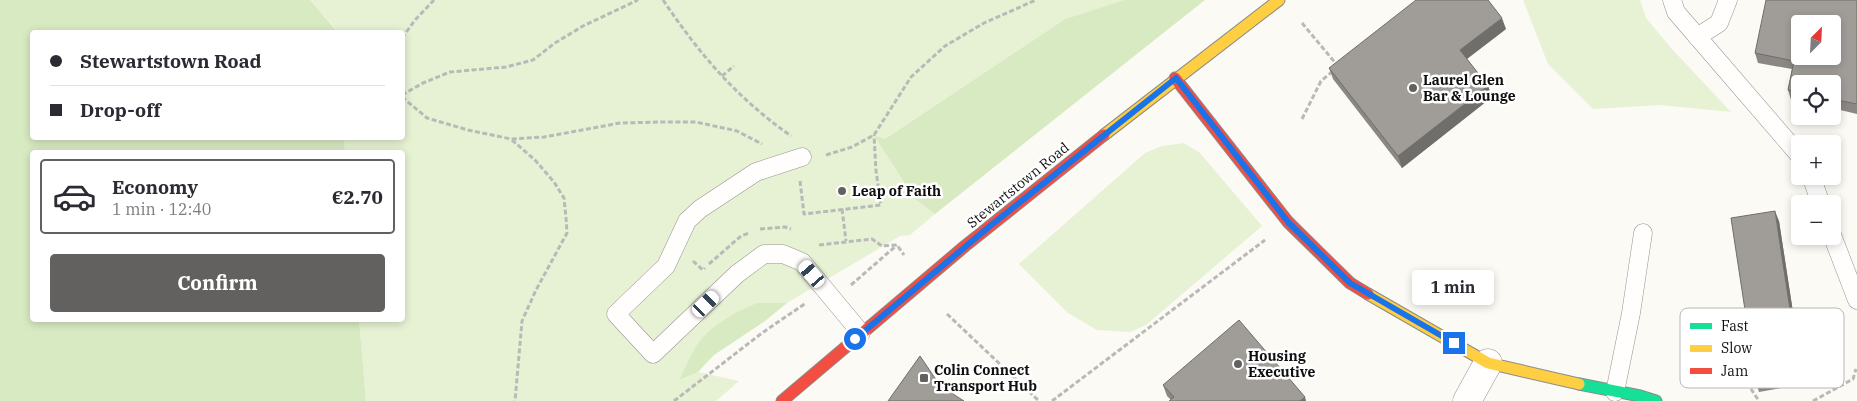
<!DOCTYPE html>
<meta charset="utf-8">
<style>
:root{--surface:#fff;--page:#f7f7f7;--text:#2b2b33;--muted:#7c7c81;--line:#e1e1e2;--accent:#62615f}
body{margin:0;font-family:"IBM Plex Serif",serif;background:var(--page);color:var(--text);height:100vh;display:flex;flex-direction:column;font-size:19px;white-space:nowrap}
*{box-sizing:border-box;margin:0}
p{font-size:16px;color:var(--muted)}
.icon{flex:none;width:28px;height:28px;fill:none;stroke:currentColor;stroke-width:2;stroke-linecap:round;stroke-linejoin:round}
.map{position:relative;flex:1;overflow:hidden}
.details{position:absolute;left:30px;top:150px;width:375px;height:172px;display:flex;flex-direction:column;background:var(--surface);border-radius:5px;box-shadow:0 2px 8px #0003}
.details>*{flex:none}
.hud{position:absolute;left:30px;top:30px;width:375px;height:110px;border-radius:5px;box-shadow:0 2px 8px #0003;display:grid;align-content:center;height:110px;padding:0 20px;background:var(--surface)}
.needle{width:32px;rotate:24deg}
.fabs{position:absolute;left:1791px;top:15px;display:grid;gap:10px}
.fabs a{display:grid;place-items:center;width:50px;height:50px;border-radius:5px;background:var(--surface);box-shadow:0 2px 8px #0003;font-size:25px}
.end{position:absolute;width:22px;height:22px;margin:-11px;border:6px solid #1a73e8;background:#fff;box-shadow:0 0 0 2px #fff}
.from{border-radius:50%}
.bubble{position:absolute;height:35px;border-radius:5px;background:var(--surface);box-shadow:0 2px 8px #0003;font-size:16px;font-weight:700;line-height:35px;text-align:center}
.car{position:absolute;width:15px;height:30px;margin:-15px -8px;border-radius:6px;box-shadow:0 0 4px 1px #0007;background:linear-gradient(#fff 24%,#345 0 40%,#fff 0 76%,#345 0 86%,#fff 0)}
.hud b{display:flex;align-items:center;gap:18px;height:48px;font-size:19px}
.hud b+b{border-top:1px solid var(--line)}
.hud i{width:12px;height:12px;background:var(--text)}
ul{padding:9px 0 0;list-style:none}
li{display:flex;align-items:center;gap:15px;height:75px;margin:0 10px 8px;padding:0 10px;border:2px solid transparent;border-radius:5px}
li div{flex:1}
li b{display:block;font-size:19px}
li em{font-style:normal;font-weight:700}
li.selected{border-color:var(--accent)}
li>.icon{width:45px;height:45px;stroke-width:1.5}
.action{display:flex;gap:10px;margin-top:auto;padding:10px 20px}
.action a{flex:1;height:58px;border-radius:5px;background:var(--accent);color:#fff;font-size:20px;font-weight:700;line-height:58px;text-align:center}
.map>svg:first-child{display:block}
.green{fill:#e6f2d3}
.forest{fill:#d7eac1}
.lines{fill:none;stroke-linecap:round;stroke-linejoin:round}
.lane-casing{stroke:#969592;stroke-width:19}
.street-casing{stroke:#969592;stroke-width:29}
.fast-casing{stroke:#8c8b89;stroke-width:13}
.slow-casing{stroke:#8c8b89;stroke-width:13}
.jam-casing{stroke:#8c8b89;stroke-width:13}
.path{stroke:#b9b9b8;stroke-width:3;stroke-dasharray:5 2.5;stroke-linecap:butt}
.lane{stroke:#fffefd;stroke-width:18}
.street{stroke:#fffefd;stroke-width:28}
.fast{stroke:#16e098;stroke-width:11}
.slow{stroke:#ffcf43;stroke-width:11}
.jam{stroke:#f24e42;stroke-width:11}
.wall{fill:#8a8784}
.shaded-wall{fill:#706e6b}
.building{fill:#a09d99;stroke:#706e6b;fill-rule:evenodd}
.route{stroke:#1a73e8;stroke-width:6}
.poi-dot{fill:#62615f;stroke:#fff;stroke-width:2}
.labels{text-anchor:middle;stroke-width:5;stroke-linejoin:round;paint-order:stroke}
.poi-label{font-size:14px;font-weight:bold;fill:#0f0f0f;stroke:#fff;text-anchor:start}
.street-label{font-size:14px;fill:#0f0f0f;stroke:#fff}
.key{fill:#fff;stroke:#b7b7b7;stroke-width:1}
.key-label{font-size:14px;fill:#0f0f0f}
</style>
<div class="map">
<svg width="1857" height="401" viewBox="0 0 1857 401">
<rect width="100%" height="100%" fill="#fcfaf4"/>
<path class="green" d="M310,0H1124L1065,19L885,139L875,135L915,199L935,214L910,235L900,236L787,303H757L742,310L706,334L693,353L679,380L698,372L739,381L716,401H366L359,320H402V152H345L344,138H402V32H335V28Z
M1523,0H1640L1646,18L1671,48L1731,112L1660,105L1593,109L1548,64Z
M1184,143L1200,153L1262,226L1146,325L1130,332L1097,330L1068,313L1019,264L1145,153L1162,146Z"/>
<path class="forest" d="M0,0H310L335,29V32H32V138H344L345,152H32V320H359L366,401H0Z
M1124,0H1205L935,214L915,199L874,135L885,139L1065,19Z
M757,303H787L765,321L714,355L698,372L679,380C687,365 694,345 707,333C721,320 740,310 757,303Z"/>
<g class="lines">
<defs>
<path id="lane" d="M1672,0L1676,12L1800,156
M1697,37L1719,23L1728,0
M802,157L756,172L700,209L687,221L666,266L616,314L653,354L737,274L764,254H783L802,262L861,333
M1811,176L1821,204
M1832,235L1857,300
M1615,392L1631,313L1643,233"/>
<path id="street" d="M1467,401L1488,363"/>
<path id="fast" d="M1579,384L1640,396L1656,401"/>
<path id="slow" d="M1104,135L1279,0
M1368,294L1488,363L1579,384"/>
<path id="jam" d="M1175,78L1288,222L1350,283L1368,294
M782,401L965,246L1104,135"/>
</defs>
<use href="#lane" class="lane-casing"/>
<use href="#street" class="street-casing"/>
<use href="#fast" class="fast-casing"/>
<use href="#slow" class="slow-casing"/>
<use href="#jam" class="jam-casing"/>
<path class="path" d="M663,0C701,56 736,97 791,136
M1302,23L1337,65
M402,38L415,20L434,0
M722,76L734,66
M402,95L423,83L450,72L506,67L533,60L555,43L583,26L638,0
M402,97L427,118L468,130L511,139L544,137L620,123L663,122H696L737,131L762,144
M1302,119L1321,81L1333,71
M512,140L535,160L554,182L564,198L566,218L567,233L536,290L522,321L515,401
M826,155L852,147L874,135L911,77L945,46L984,23L1036,0
M800,181L804,214L881,205L876,171L874,135
M842,209L846,241
M760,229L785,227L791,229
M819,245L872,239L882,246L897,245L904,255
M693,261L703,270L705,268
M709,264L741,236L749,233
M851,285L897,245
M947,314L1039,401
M1705,350L1751,389L1759,401
M674,401L762,333L806,303
M1052,401L1265,240
M1813,401L1853,379L1856,369"/>
<use href="#lane" class="lane"/>
<use href="#street" class="street"/>
<use href="#fast" class="fast"/>
<use href="#slow" class="slow"/>
<use href="#jam" class="jam"/>
</g>
<path class="wall" d="M1857,0V114L1832,108V84H1800V101L1791,100L1788,90L1792,69L1758,63L1755,53Z
M1506,29L1467,59L1488,86L1492,97L1402,168L1333,79L1329,68Z
M1779,221L1804,384L1759,392L1756,382Z
M1163,385L1306,401L1171,400L1167,396Z"/>
<path class="shaded-wall" d="M1502,18L1506,29L1464,61L1460,50Z
M1488,86L1492,97L1402,168L1398,156Z
M1775,211L1779,221L1804,384L1800,375Z
M1305,397L1306,401H1300Z"/>
<path class="building" d="M1416,0H1488L1502,18L1460,50L1488,86L1398,156L1329,68Z
M1766,0H1857V104L1832,99V84H1800V92L1788,90L1794,61L1755,53ZM1800,24H1832V56H1800Z
M1775,211L1800,375L1756,382L1731,218Z
M1239,320L1305,397L1300,401H1169L1174,397L1163,385Z
M920,356L937,381L956,396L964,401H888Z"/>
<g class="lines">
<path class="route" d="M855,339L990,226L1176,78L1288,222L1350,283L1454,343"/>
</g>
<g class="poi-dot">
<circle cx="1413" cy="88" r="5"/>
<circle cx="842" cy="191" r="5"/>
<circle cx="1238" cy="364" r="5"/>
<rect x="919" y="373" width="10" height="10" rx="2.5"/>
</g>
<g class="labels">
<g class="poi-label">
<text x="1423" y="85">Laurel Glen<tspan x="1423" dy="16">Bar &amp; Lounge</tspan></text>
<text x="852" y="196">Leap of Faith</text>
<text x="1248" y="361">Housing<tspan x="1248" dy="16">Executive</tspan></text>
<text x="934" y="375">Colin Connect<tspan x="934" dy="16">Transport Hub</tspan></text>
</g>
<g class="street-label">
<text transform="translate(1018 185) rotate(-39)" y="5">Stewartstown Road</text>
</g>
</g>
<rect x="1680" y="308" width="164" height="80" rx="8" class="key"/>
<rect x="1690" y="323" width="22" height="6" fill="#16e098"/>
<rect x="1690" y="345" width="22" height="7" fill="#ffcf43"/>
<rect x="1690" y="368" width="22" height="6" fill="#f24e42"/>
<g class="key-label">
<text x="1721" y="331">Fast</text>
<text x="1721" y="353">Slow</text>
<text x="1721" y="376">Jam</text>
</g>
</svg>
<div class="fabs">
<a><svg class="needle" viewBox="-14 -14 28 28"><path d="M0-13l5 13h-10z" fill="#e53935"/><path d="M0 13l5-13h-10z" fill="#7c7c81"/></svg></a>
<a><svg class="icon" aria-label="locate" viewBox="0 0 24 24"><circle cx="12" cy="12" r="6"/><path d="M12 2v4M12 18v4M2 12h4M18 12h4"/></svg></a>
<a>+</a>
<a>−</a>
</div>
<i class="end from" style="left:855px;top:339px"></i>
<i class="end" style="left:1454px;top:343px"></i>
<div class="bubble" style="left:1412px;top:270px;width:82px">1 min</div>
<i class="car" style="left:812px;top:274px;rotate:319deg"></i>
<i class="car" style="left:706px;top:304px;rotate:46deg"></i>
<div class="hud">
<b><i class="from"></i>Stewartstown Road</b>
<b><i></i>Drop-off</b>
</div>
<section class="details">
<ul>
<li class="selected"><svg class="icon" aria-label="car" viewBox="0 0 24 24"><path d="M5 17H2v-5l4-1 3-4h7l3 4 3 1v5h-3M9 17h6M6 11h13"/><circle cx="7" cy="17" r="2"/><circle cx="17" cy="17" r="2"/></svg><div><b>Economy</b><p>1 min · 12:40</p></div><em>€2.70</em></li>
</ul>
<div class="action"><a>Confirm</a></div>
</section>
</div>
